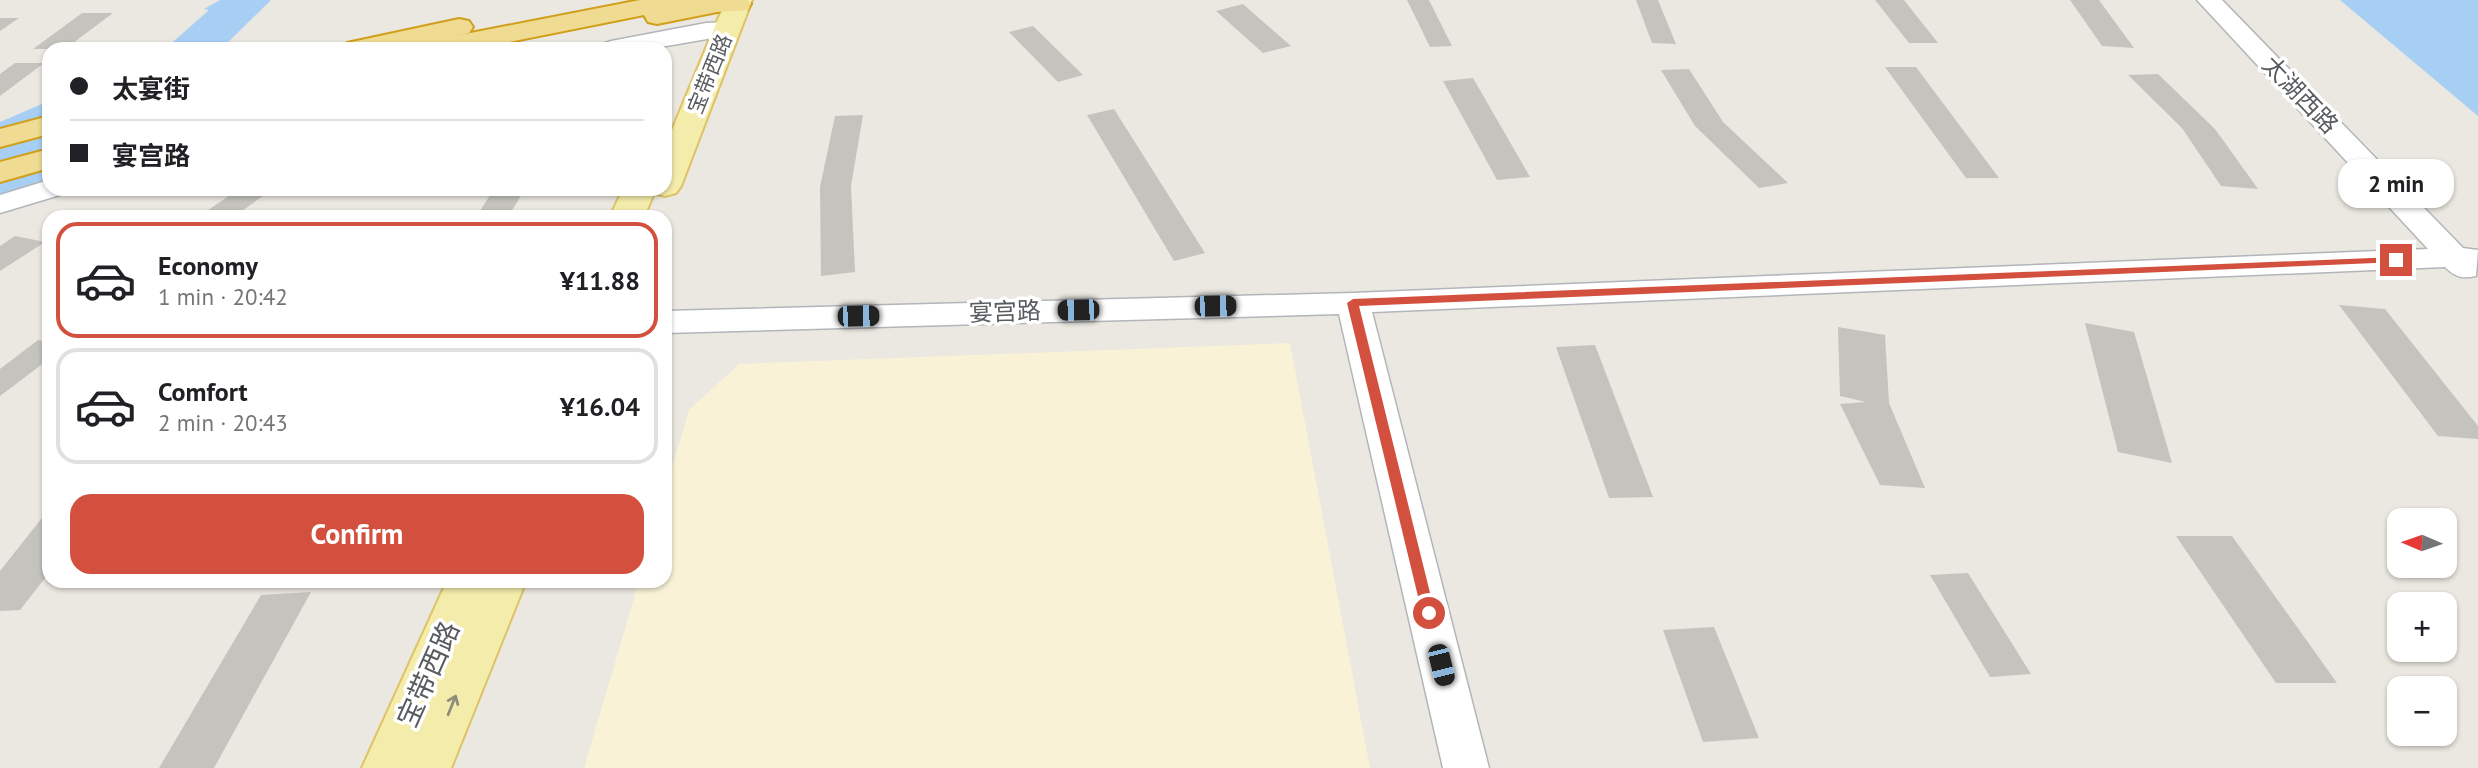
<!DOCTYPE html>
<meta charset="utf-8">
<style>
:root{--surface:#fff;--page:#f6f6f6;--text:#202124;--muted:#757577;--line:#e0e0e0;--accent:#d3503e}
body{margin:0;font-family:"PT Sans","Noto Sans SC",sans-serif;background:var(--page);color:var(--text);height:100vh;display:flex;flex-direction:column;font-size:26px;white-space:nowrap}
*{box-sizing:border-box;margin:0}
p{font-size:23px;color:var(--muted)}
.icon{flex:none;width:38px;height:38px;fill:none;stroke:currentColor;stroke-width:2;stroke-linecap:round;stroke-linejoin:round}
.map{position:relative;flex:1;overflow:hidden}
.side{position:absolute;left:42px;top:210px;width:630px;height:378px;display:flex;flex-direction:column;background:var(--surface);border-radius:21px;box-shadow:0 2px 5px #0004}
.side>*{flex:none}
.hud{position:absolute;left:42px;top:42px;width:630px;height:154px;border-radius:21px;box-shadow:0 2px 5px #0004;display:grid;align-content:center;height:154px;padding:0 28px;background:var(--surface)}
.needle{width:46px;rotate:272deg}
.fabs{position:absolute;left:2387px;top:508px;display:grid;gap:14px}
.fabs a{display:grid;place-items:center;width:70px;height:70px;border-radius:14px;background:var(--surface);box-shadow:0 2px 5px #0004;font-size:35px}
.end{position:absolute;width:32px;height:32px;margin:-16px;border:9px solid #d3503e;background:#fff;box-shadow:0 0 0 4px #fff}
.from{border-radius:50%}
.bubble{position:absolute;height:49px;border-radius:21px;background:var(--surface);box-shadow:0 2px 5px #0004;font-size:23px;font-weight:600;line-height:49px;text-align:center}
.car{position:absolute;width:21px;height:42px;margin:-21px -10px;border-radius:9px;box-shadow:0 0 5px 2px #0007;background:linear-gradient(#222 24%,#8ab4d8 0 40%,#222 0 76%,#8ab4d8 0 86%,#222 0)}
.hud b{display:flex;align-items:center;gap:24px;height:66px;font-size:26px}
.hud b+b{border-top:2px solid var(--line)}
.hud i{width:18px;height:18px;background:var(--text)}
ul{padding:12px 0 0;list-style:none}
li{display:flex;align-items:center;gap:21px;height:116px;margin:0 14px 10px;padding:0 14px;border:4px solid var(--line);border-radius:21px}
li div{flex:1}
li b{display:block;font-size:26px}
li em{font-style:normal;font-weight:600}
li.current{border-color:var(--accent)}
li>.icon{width:63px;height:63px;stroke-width:1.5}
.cta{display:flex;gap:14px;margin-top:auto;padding:14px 28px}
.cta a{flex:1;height:80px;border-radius:21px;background:var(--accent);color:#fff;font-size:28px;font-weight:600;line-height:80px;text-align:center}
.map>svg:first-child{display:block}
.commercial{fill:#f9f2d7}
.water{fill:#a7cff4}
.building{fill:#c5c3bd}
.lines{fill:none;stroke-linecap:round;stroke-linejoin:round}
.secondary-casing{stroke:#b2b5b9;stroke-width:3}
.primary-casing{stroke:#dfc265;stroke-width:4}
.highway-casing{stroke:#d09f1b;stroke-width:4}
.secondary{fill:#fff;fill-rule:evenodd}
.primary{fill:#f4ecab;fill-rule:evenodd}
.highway{fill:#efdc92;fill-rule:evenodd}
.oneway{stroke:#8f8e7a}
.route{fill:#d3503e}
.labels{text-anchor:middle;stroke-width:7;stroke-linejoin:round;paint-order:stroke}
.far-street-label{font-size:21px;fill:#595c5f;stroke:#fff}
.street-label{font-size:24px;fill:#595c5f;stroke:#fff}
.near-street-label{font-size:28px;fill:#595c5f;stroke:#fff}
</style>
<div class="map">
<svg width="2478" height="768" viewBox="0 0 2478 768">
<rect width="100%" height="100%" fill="#eae8e0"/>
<path class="commercial" d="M1290,343L1370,768H584L639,581H665V492L689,410L739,364Z"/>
<path class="water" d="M220,0H271L221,49H165L209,10L204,9Z
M2340,0H2478V116Z
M49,101V182L0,196V122Z"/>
<path class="building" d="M1407,0H1429L1452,46L1430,47Z
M1636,0H1658L1676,44L1652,43Z
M1875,0H1904L1938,43H1909Z
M2070,0H2099L2134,48L2102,46Z
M1243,4L1291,46L1263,53L1216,11Z
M82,13H113L65,49H33Z
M0,18H19L0,31Z
M1033,26L1083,75L1058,82L1009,32Z
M15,63H44L0,96V74Z
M1885,67H1916L1999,178H1966Z
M1689,69L1723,122L1788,183L1759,188L1695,126L1661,70Z
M2158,74L2215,129L2258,189L2221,186L2182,128L2128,75Z
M1473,78L1530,177L1497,180L1443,81Z
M1114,109L1205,253L1174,261L1087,115Z
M863,115L851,186L855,272L821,276L820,187L835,116Z
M239,189H273L233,217H198Z
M494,189H525L508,217H476Z
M15,236L45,242L0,271V246Z
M2339,305L2385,309L2478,426V439L2438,436Z
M2085,323L2134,332L2172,463L2118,452Z
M1838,327L1885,335L1889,403L1925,488L1880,485L1840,404L1866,402L1840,396Z
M38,340L49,342V359L0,396V369Z
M1595,345L1653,497L1609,498L1556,347Z
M49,509V573L20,610L0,611V571Z
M2176,536H2232L2337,683H2276Z
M1968,573L2031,674L1990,677L1930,575Z
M311,592L214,768H159L261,595Z
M1714,627L1759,738L1703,742L1663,630Z"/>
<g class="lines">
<defs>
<path id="secondary" d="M2197,0H2222L2463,248L2478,250L2476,276C2462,279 2455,277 2445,267L1372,312L1489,768H1443L1339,314L665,333V311L1353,293L2428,249Z
M727,22L736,24L739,29L736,34L649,49H598L602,44L611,41L706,23Z
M49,180V189H65L60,195L0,213V195Z"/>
<path id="primary" d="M726,0H752L681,186L676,193L665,196L654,193L644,217H610L623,189H665V147Z
M447,581H526L451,768H362Z"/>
<path id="highway" d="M640,0H748L751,4L747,10L717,12L657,24L648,22L644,15L474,49H418L422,43L395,49H343L347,43L459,19L469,21L473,27L469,33L450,37Z
M49,116V134L0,147V129Z
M49,149V168L0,182V162Z"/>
</defs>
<use href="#secondary" class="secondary-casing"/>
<use href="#primary" class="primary-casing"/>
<use href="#highway" class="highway-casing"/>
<use href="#secondary" class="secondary"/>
<use href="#primary" class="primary"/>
<use href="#highway" class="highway"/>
</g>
<defs><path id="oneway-shaft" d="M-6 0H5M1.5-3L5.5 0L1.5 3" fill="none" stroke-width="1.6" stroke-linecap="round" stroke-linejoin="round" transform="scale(1.75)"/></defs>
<use class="oneway" href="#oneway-shaft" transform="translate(452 705) rotate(-68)"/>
<path class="route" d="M2396,257L2401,260L2399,262L1359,306L1435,613L1429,618L1422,613L1347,303L1353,299Z"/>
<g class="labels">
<g class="far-street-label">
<text transform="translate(710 74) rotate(-68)" y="7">宝带西路</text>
</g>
<g class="street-label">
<text transform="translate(2300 95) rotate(46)" y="8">太湖西路</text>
<text transform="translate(1005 312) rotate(-2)" y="8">宴宫路</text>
</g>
<g class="near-street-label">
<text transform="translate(428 674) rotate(-66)" y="10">宝带西路</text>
</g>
</g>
</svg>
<div class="fabs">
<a><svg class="needle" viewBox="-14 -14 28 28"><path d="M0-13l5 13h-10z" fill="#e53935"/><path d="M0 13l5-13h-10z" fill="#757577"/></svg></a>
<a>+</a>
<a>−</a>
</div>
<i class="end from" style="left:1429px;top:613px"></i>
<i class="end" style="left:2396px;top:260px"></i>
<div class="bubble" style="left:2338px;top:159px;width:116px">2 min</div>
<i class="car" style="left:1215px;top:306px;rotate:89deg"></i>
<i class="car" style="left:1078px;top:310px;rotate:269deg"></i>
<i class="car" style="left:858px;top:316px;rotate:89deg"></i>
<i class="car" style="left:1441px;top:665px;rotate:166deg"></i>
<div class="hud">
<b><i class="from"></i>太宴街</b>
<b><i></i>宴宫路</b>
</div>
<section class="side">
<ul>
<li class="current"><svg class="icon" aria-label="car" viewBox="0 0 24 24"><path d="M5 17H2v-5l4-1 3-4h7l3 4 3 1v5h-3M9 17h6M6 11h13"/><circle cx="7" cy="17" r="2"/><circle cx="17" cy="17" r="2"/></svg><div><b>Economy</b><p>1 min · 20:42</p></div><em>¥11.88</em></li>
<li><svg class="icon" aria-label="car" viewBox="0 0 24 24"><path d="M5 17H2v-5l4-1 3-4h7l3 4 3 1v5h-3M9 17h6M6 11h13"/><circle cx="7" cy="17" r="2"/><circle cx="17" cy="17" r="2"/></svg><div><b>Comfort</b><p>2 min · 20:43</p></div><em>¥16.04</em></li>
</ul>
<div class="cta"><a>Confirm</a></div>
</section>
</div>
